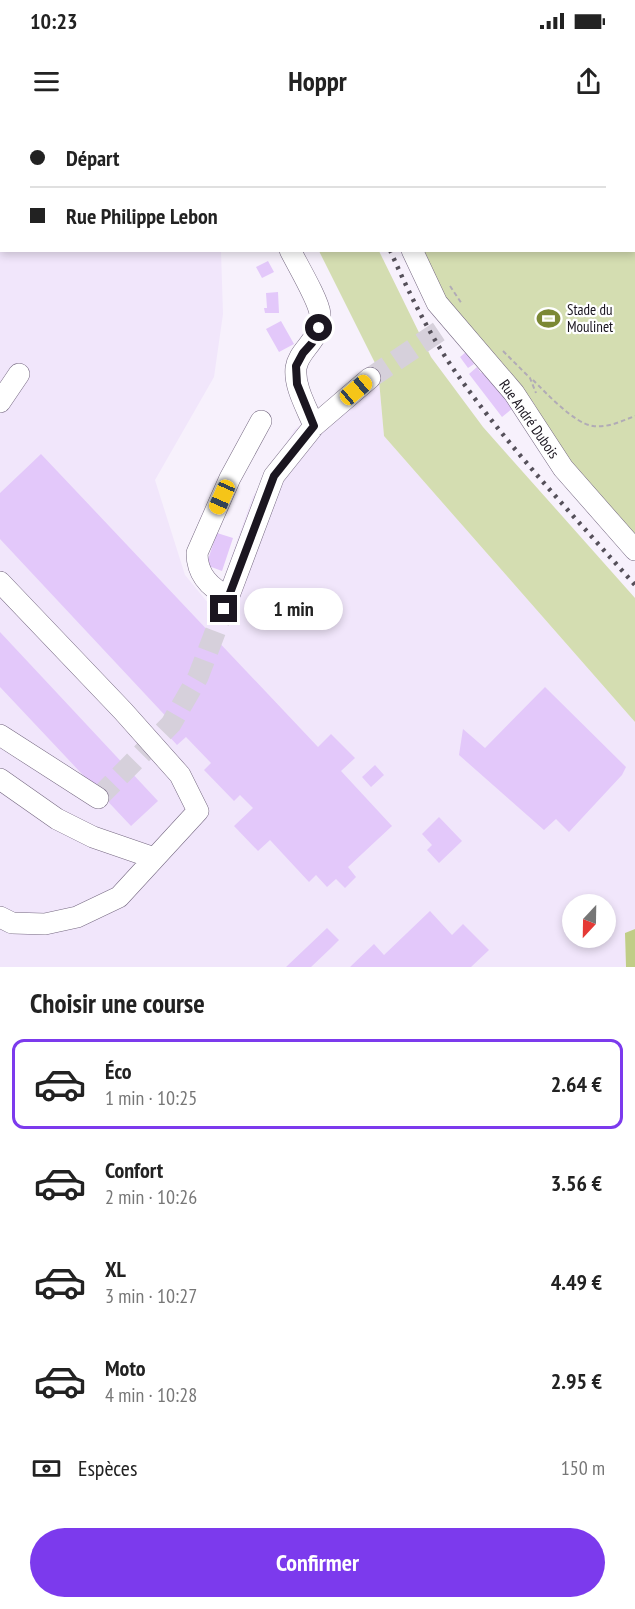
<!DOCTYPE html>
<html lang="fr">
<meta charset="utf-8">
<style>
:root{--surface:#fff;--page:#f6f6f6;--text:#222;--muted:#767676;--line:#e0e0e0;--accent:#7c3aed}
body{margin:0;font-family:"PT Sans Narrow",sans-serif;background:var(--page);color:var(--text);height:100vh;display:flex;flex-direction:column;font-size:22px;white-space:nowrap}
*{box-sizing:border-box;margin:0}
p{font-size:20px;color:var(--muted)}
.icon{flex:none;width:33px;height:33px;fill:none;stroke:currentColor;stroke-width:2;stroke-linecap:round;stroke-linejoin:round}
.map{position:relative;height:847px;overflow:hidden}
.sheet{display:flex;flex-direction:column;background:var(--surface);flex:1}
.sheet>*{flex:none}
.hud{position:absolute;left:0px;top:0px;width:636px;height:132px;box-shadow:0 3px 9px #0003;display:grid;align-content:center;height:132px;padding:0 30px;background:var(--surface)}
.needle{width:39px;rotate:202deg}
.buttons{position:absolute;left:562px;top:774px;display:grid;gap:12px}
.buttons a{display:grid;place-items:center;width:54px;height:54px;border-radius:50%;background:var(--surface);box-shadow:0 3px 9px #0003;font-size:30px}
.end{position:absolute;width:27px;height:27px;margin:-14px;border:8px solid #1b1620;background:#fff;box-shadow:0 0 0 3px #fff}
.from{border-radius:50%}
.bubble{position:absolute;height:42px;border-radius:21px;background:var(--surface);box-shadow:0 3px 9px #0003;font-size:20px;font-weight:700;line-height:42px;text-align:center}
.car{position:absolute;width:18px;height:36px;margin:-18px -9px;border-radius:8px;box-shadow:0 0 4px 2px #0007;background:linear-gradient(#f5c518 24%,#345 0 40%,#f5c518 0 76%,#345 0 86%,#f5c518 0)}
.hud b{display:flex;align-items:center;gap:21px;height:57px;font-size:22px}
.hud b+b{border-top:2px solid var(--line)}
.hud i{width:15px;height:15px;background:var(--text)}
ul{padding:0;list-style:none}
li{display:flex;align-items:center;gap:18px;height:90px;margin:0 12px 9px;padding:0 18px;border:3px solid transparent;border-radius:12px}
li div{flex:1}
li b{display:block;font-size:22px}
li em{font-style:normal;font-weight:700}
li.selected{border-color:var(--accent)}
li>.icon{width:54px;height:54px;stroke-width:1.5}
h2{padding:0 30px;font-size:27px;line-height:72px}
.pay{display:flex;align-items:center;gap:15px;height:66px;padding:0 30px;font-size:22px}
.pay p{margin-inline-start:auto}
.cta{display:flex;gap:12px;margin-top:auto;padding:12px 30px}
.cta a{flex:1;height:69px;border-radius:36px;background:var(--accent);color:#fff;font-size:24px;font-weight:700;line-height:69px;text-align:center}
.status{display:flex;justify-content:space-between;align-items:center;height:42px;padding:0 30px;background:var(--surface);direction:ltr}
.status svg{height:16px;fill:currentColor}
header{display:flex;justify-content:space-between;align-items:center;height:78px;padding:0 30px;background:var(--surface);font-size:27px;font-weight:700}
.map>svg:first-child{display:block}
.built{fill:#f1e6fb;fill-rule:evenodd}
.green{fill:#d4ddb1}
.forest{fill:#c0cd87}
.building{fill:#e3c8fa}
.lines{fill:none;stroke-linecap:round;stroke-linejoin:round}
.minor-tunnel{stroke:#d6d0db;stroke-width:21;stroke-dasharray:21 10;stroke-linecap:butt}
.minor-casing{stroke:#756881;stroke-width:22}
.path{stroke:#b1abb6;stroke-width:2;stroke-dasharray:4.5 3;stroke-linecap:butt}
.minor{stroke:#fff;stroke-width:21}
.rail{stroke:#55505a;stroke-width:4.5;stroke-dasharray:3 6;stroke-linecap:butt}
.route{stroke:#1b1620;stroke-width:8}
.labels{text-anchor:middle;stroke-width:4.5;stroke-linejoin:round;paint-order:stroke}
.poi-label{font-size:15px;fill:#1b1620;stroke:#fff;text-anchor:start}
.street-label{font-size:15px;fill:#1b1620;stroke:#fff}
</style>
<div class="status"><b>10:23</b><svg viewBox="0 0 49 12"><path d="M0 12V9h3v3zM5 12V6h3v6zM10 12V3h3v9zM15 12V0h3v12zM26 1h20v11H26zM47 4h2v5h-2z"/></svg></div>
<header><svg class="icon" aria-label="menu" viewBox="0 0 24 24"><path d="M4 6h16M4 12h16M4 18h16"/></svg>Hoppr<svg class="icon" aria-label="share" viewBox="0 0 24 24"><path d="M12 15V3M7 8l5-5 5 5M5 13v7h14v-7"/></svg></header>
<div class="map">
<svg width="635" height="847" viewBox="0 0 635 847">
<rect width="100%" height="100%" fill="#f7f1fc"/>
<path class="built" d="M0,0H278V1L2,2V130L221,131L223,194L214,257L155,360L185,455L213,489L252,378L295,309L378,249L384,316L635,602V809L625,813L626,847H0ZM573,784H606V818H573Z"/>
<path class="green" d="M381,0H635V417L561,333L533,282L433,164L418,131L634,130V2Z
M319,131H379L431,237L483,307L635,478V602L384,316L378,249Z"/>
<path class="forest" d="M635,809V847H626L625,813Z"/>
<path class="building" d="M268,141L274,152L262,158L256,147Z
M278,172L279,193H265L264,188H267L266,173Z
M281,201L294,224L279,232L266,209Z
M466,232L474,244L468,248L460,237Z
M477,247L481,253L485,250L513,288L502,297L469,254Z
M41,334L318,627L331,614L355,638L341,651L392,706L348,747L356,757L345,768L336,759L327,767L316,755L309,762L270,720L258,731L234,706L253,688L240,675L234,681L204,650L211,643L186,617L177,625L166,613L174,605L0,419V373Z
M217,413L233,418L222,451L206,445Z
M0,512L158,681L131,706L0,567Z
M545,567L626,647L622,655L569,712L556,699L544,710L459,635L463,609L485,628Z
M375,645L384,655L371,667L362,657Z
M439,697L462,721L439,743L427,730L432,725L422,714Z
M430,791L452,815L463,804L489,830L471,847H350L374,824L384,835Z
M327,808L339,820L331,828L311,847H286Z"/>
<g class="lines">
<path class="minor-tunnel" d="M370,258L453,202
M98,678L171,604L198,557L224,489"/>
<defs>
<path id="minor" d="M375,0V2
M290,130C297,144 319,181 320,194C321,222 299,228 296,248C294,267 307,288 314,306
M412,130L437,183L514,273L563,348L635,430
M0,282L19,254
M0,462L123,591L180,655L198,691L119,777L77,797L45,804L12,803L0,797
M229,477C210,468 197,455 197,433L230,358L261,301
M224,489L274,356L314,306L370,258
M0,615L98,678
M0,659L57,699L93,717L154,738"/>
</defs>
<use href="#minor" class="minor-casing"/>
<path class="path" d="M450,166L462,184
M503,231L530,258L536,273
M533,260C546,273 575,304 593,306C608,308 622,301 635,296"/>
<use href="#minor" class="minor"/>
<path class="rail" d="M349,0L350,2
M390,130C408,171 427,210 452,247C506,325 572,394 635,465"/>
</g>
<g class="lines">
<path class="route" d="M224,489L274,356L314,306L297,264L296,246L303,233L312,223L319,208"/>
</g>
<defs>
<symbol id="stadium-bare" viewBox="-9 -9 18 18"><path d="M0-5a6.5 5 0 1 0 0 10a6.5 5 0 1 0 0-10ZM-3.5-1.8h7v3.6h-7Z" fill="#7b8835" stroke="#fff" stroke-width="2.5" paint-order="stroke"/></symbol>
</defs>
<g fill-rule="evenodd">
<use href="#stadium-bare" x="532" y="182" width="33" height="33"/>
</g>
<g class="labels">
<g class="poi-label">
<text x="567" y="195">Stade du<tspan x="567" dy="17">Moulinet</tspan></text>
</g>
<g class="street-label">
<text transform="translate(529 299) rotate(55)" y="5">Rue André Dubois</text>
</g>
</g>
</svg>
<div class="buttons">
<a><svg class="needle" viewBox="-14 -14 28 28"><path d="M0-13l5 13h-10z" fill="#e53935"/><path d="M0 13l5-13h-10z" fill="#767676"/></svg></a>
</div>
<i class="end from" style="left:319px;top:208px"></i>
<i class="end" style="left:224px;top:489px"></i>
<div class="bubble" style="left:244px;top:468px;width:99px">1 min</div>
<i class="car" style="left:356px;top:270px;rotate:50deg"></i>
<i class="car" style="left:222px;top:377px;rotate:204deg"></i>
<div class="hud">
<b><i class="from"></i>Départ</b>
<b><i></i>Rue Philippe Lebon</b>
</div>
</div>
<section class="sheet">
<h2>Choisir une course</h2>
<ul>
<li class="selected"><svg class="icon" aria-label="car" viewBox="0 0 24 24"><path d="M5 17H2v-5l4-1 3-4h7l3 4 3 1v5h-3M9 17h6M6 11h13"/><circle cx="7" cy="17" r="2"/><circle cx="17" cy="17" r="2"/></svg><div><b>Éco</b><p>1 min · 10:25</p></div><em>2.64 €</em></li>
<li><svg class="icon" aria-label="car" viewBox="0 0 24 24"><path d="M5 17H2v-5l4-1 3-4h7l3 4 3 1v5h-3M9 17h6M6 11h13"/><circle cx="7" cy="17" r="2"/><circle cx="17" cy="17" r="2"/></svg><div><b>Confort</b><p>2 min · 10:26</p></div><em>3.56 €</em></li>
<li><svg class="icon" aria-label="car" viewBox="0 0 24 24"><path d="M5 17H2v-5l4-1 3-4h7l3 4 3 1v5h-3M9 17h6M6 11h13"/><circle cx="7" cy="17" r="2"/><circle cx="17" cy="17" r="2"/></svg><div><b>XL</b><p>3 min · 10:27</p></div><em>4.49 €</em></li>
<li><svg class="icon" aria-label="car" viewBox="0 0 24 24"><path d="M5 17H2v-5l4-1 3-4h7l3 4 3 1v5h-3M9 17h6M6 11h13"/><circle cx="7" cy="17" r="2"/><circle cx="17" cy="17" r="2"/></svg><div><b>Moto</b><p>4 min · 10:28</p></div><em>2.95 €</em></li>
</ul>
<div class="pay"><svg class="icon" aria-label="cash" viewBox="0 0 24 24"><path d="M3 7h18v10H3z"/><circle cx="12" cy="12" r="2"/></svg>Espèces<p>150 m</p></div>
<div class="cta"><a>Confirmer</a></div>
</section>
